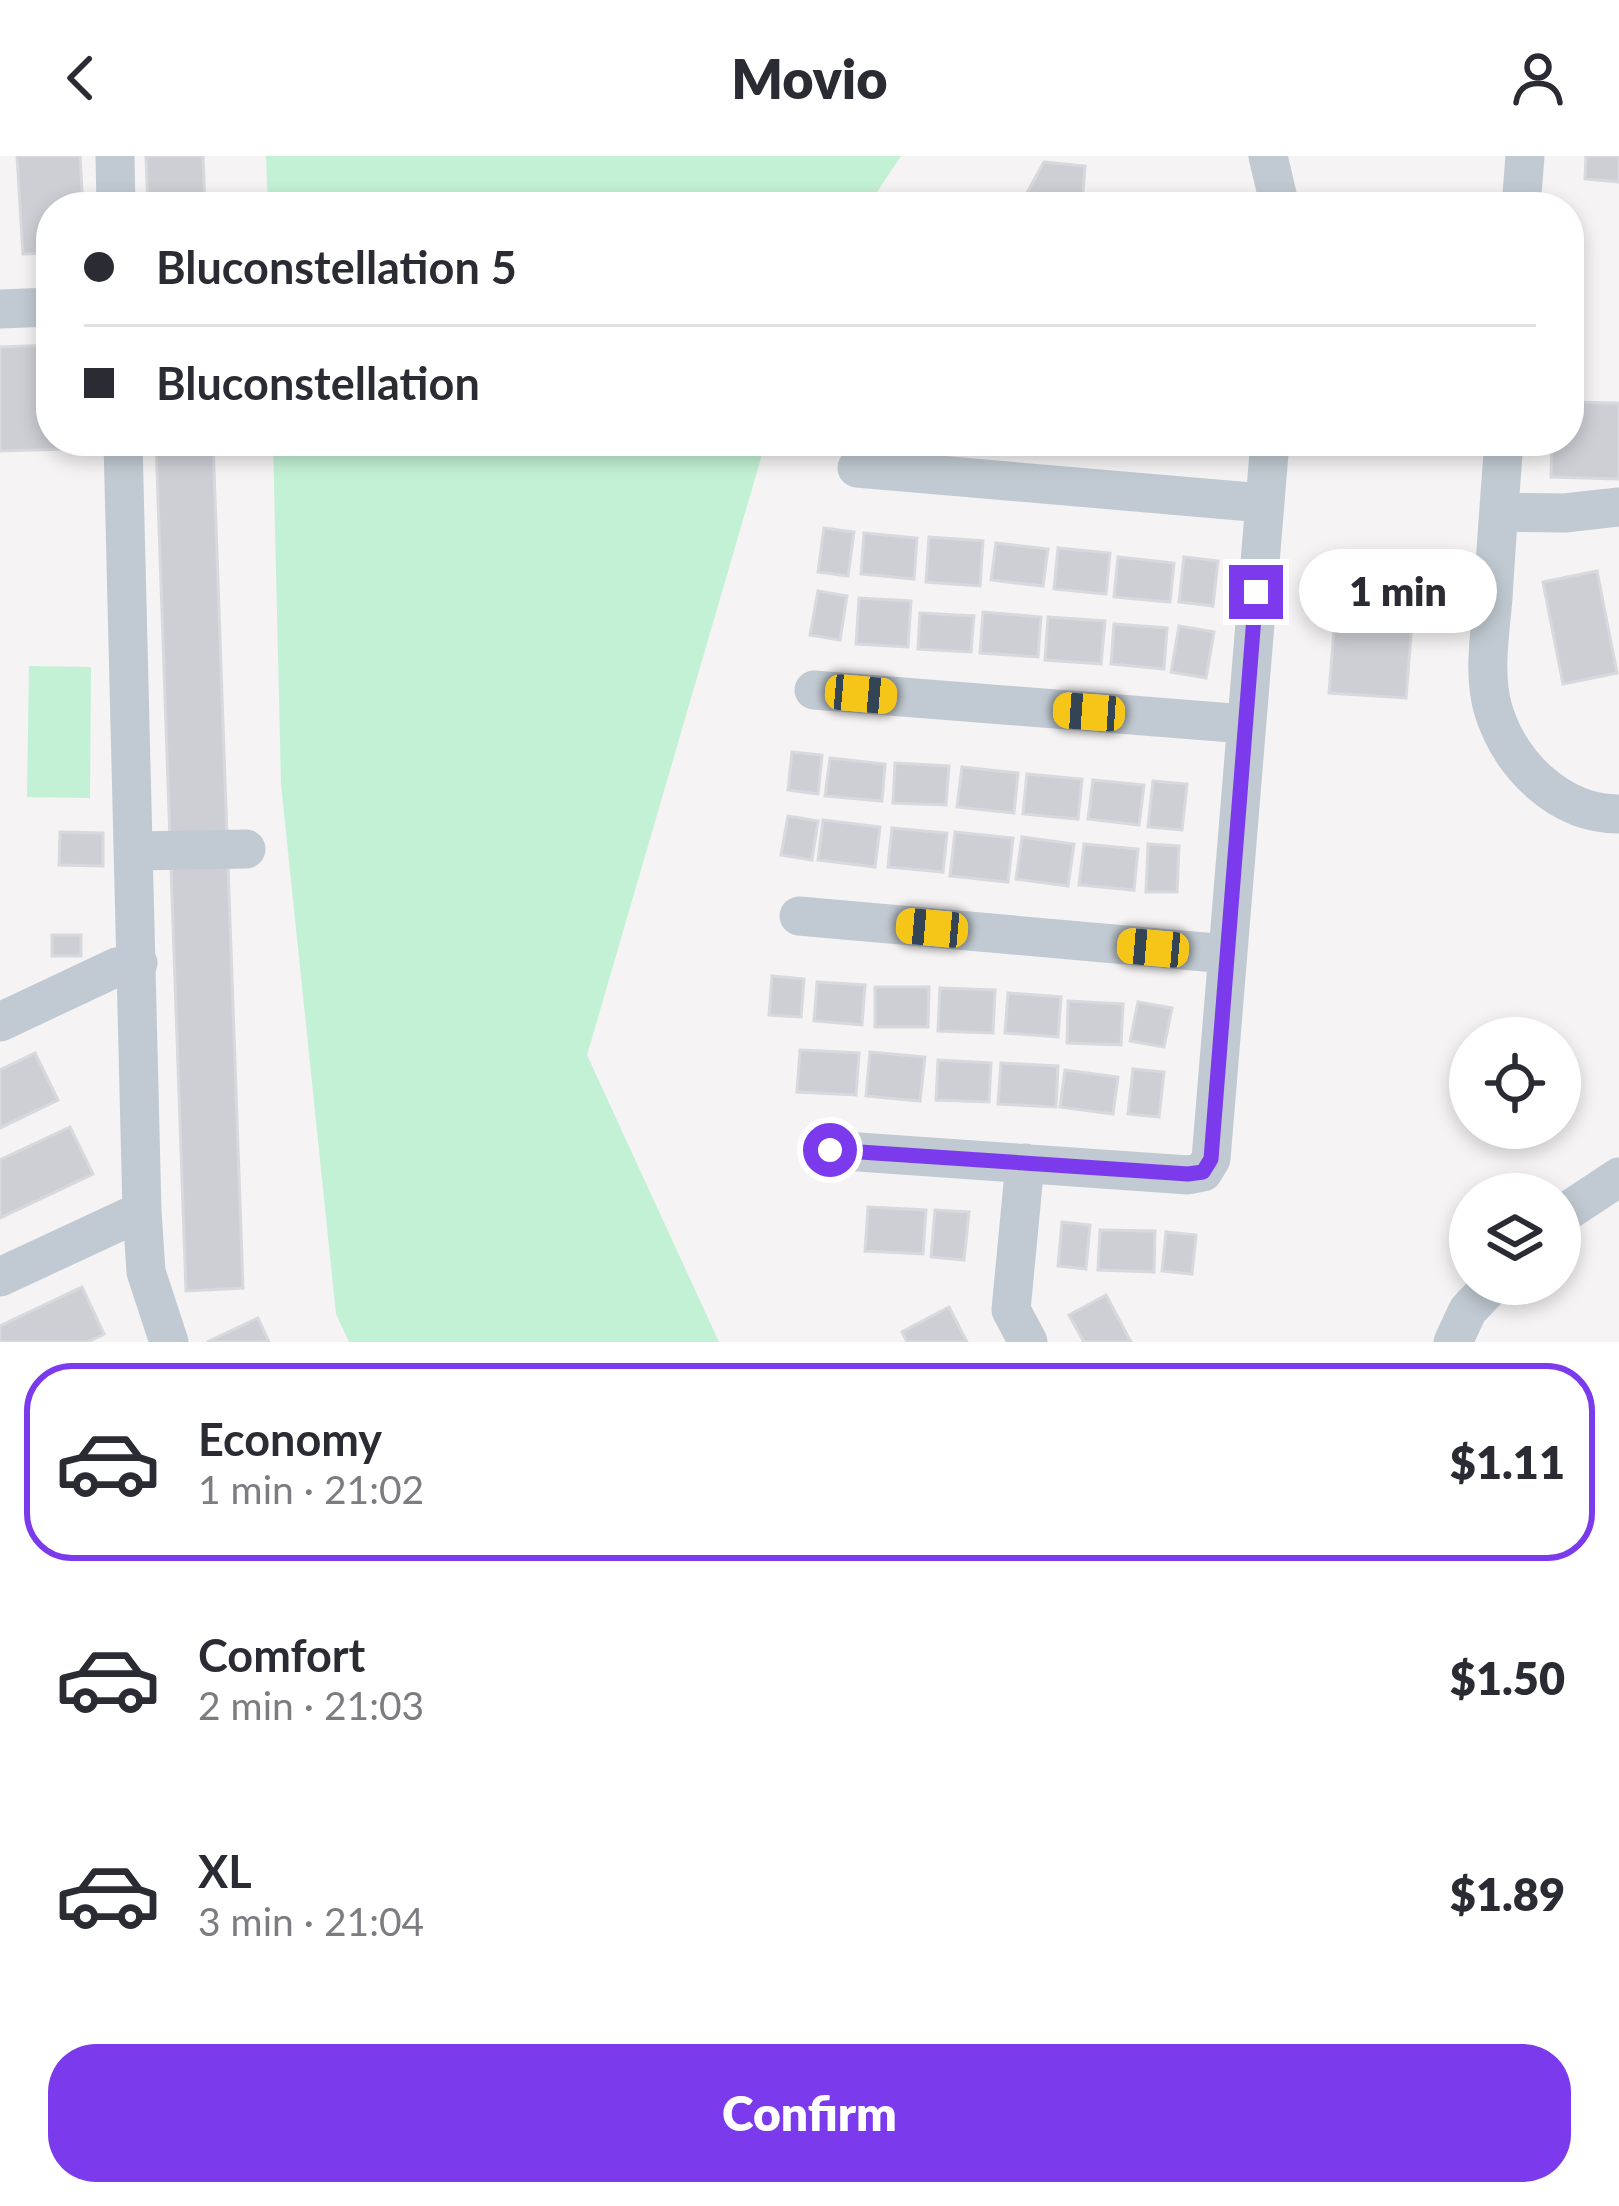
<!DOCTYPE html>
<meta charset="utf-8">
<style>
:root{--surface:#fff;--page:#f7f7f7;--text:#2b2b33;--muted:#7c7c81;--line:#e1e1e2;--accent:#7c3aed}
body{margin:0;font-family:Lato,sans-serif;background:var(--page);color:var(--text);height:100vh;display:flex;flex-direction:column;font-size:45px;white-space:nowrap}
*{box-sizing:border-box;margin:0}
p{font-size:39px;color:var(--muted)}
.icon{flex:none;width:66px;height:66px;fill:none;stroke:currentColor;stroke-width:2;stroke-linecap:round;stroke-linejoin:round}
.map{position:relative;height:1186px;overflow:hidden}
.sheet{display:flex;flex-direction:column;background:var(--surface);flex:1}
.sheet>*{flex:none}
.guide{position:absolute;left:36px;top:36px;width:1548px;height:264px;border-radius:48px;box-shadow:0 6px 18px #0003;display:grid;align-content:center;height:264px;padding:0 48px;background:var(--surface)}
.controls{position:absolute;left:1449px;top:861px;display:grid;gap:24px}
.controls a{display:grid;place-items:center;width:132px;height:132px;border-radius:50%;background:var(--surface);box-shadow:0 6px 18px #0003;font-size:60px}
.end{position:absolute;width:54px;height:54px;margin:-27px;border:15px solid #7c3aed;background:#fff;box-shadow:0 0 0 6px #fff}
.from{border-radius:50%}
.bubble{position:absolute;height:84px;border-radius:42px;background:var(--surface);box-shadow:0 6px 18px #0003;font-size:39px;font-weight:800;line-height:84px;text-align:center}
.car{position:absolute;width:36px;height:72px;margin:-36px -18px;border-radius:15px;box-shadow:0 0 9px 3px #0007;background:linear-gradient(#f5c518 24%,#345 0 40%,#f5c518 0 76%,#345 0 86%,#f5c518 0)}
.guide b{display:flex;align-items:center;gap:42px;height:114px;font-size:45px}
.guide b+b{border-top:3px solid var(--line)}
.guide i{width:30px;height:30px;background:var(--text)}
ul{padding:21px 0 0;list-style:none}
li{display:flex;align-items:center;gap:36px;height:198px;margin:0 24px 18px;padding:0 24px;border:6px solid transparent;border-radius:48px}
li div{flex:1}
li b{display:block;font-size:45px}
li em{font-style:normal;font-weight:800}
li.on{border-color:var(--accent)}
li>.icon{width:108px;height:108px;stroke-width:1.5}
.primary-button{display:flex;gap:24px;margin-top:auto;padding:24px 48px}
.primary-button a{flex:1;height:138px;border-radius:48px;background:var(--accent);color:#fff;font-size:48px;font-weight:800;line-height:138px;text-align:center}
header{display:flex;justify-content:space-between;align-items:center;height:156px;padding:0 48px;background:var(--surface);font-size:54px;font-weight:800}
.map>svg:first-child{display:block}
.green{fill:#c3f1d5}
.building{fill:#cdcfd5;stroke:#d7d9de;stroke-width:3}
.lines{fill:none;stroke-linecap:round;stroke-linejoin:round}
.minor{stroke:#c1cad2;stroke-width:39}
.route{stroke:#7c3aed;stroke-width:15}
</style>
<header><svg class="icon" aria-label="back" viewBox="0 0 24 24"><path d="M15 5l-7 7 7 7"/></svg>Movio<svg class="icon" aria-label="person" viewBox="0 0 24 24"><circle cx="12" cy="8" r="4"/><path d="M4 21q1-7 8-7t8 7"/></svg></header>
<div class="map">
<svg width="1619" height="1186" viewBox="0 0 1619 1186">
<rect width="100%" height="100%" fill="#f5f3f3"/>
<path class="green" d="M266,0H901L867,51H268Z
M273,285H766L587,899L719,1186H349L336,1158L281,628Z
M29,510L91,511L90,642L27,641Z"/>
<path class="building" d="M17,0H80L83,51H51V97L23,98Z
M146,0H203L205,51H148Z
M1586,0H1619V26L1585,23Z
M1044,6L1085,10L1082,51H1019Z
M51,189V285H97V292L0,295V191Z
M1569,246L1619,247V323L1551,321L1552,285H1569Z
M156,285H213L227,681L170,684Z
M1196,285H1229L1228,298L1195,297Z
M824,372L854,376L848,420L818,416Z
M864,377L917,382L914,423L861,418Z
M929,381L983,385L980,430L926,426Z
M996,387L1048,393L1043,430L991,424Z
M1058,392L1110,397L1106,438L1054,433Z
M1118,401L1174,407L1170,446L1114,441Z
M1184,401L1218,405L1213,450L1179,446Z
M1597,415L1617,517L1563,528L1543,426Z
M818,435L847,440L840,484L810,479Z
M859,442L911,445L908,491L856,488Z
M983,456L1041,461L1038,501L980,497Z
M920,457L974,460L971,496L918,493Z
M1048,461L1105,465L1101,508L1045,504Z
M1335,462L1412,467L1406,542L1329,537Z
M1114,468L1167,472L1164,513L1111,508Z
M1179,470L1214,476L1206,522L1171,516Z
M792,596L822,599L818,638L788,634Z
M830,602L885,608L882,645L825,640Z
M895,607L949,610L946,649L893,647Z
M962,611L1018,617L1014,657L957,651Z
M1027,618L1082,623L1078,663L1023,658Z
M1093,624L1144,629L1139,669L1088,663Z
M1153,625L1187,628L1182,674L1148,671Z
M788,660L818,665L812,704L781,699Z
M823,664L880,671L875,711L818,704Z
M892,672L947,677L943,716L888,711Z
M60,676L103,677V710L59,709Z
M955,676L1013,682L1008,726L950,720Z
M1022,681L1074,688L1068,730L1016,723Z
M1084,688L1138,693L1134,734L1079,729Z
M1148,688L1179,690L1177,736H1146Z
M228,709L243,1132L186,1135L171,712Z
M52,779H81V800H52Z
M772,820L804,823L801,861L769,859Z
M817,826L865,829L862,869L814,865Z
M875,831H929L928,871H875Z
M940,832L995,834L993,877L938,875Z
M1008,837L1061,841L1058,881L1005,877Z
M1068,845L1123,848L1121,889L1067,887Z
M1138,846L1172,852L1164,891L1130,885Z
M800,894L859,897L856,939L797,936Z
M870,896L925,901L920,945L866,940Z
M35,897L58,944L0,972V914Z
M938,904L991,907L989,946L936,944Z
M1001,907L1058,910L1056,951L998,948Z
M1133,913L1164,916L1159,961L1128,958Z
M1065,914L1118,921L1113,958L1060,951Z
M70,971L93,1018L0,1062V1004Z
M868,1051L926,1054L923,1098L865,1095Z
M935,1054L969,1056L964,1104L931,1101Z
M1062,1066L1090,1069L1086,1113L1058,1110Z
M1100,1074L1155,1075L1154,1116L1098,1114Z
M1166,1076L1196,1079L1192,1118L1162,1115Z
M82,1131L104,1178L88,1186H0V1170Z
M1106,1139L1131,1186H1084L1069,1159Z
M949,1151L967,1186H907L902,1176Z
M258,1162L269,1186H207Z"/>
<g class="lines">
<path class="minor" d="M115,0L116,51
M1268,0L1280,51
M1521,51L1525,0
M0,153L51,151
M123,285L142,1055L146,1116L169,1186
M1504,285C1500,337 1496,390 1493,442C1490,478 1483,518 1493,553C1510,609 1559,658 1619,658
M857,312L1263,347
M1499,356L1565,357L1619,351
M814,534L1245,568
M134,695L246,693
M799,760L1227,798
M0,866L117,811L138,807
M830,994L1188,1019L1203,1016L1211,1003L1270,285
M1025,1007L1011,1154L1028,1186
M1560,1060L1619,1021
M0,1121L142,1055
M1453,1186L1468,1154L1493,1128"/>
</g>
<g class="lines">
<path class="route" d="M830,994L1188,1018L1203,1016L1211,1003L1256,436"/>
</g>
</svg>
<div class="controls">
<a><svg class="icon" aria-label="locate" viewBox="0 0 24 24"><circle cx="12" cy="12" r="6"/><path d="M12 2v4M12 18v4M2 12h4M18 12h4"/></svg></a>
<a><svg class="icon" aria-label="layers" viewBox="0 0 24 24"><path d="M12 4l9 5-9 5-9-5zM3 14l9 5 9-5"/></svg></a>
</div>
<i class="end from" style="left:830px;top:994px"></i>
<i class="end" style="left:1256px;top:436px"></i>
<div class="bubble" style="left:1299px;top:393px;width:198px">1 min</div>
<i class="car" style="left:861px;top:538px;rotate:95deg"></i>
<i class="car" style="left:1089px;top:556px;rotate:274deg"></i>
<i class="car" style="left:932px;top:772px;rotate:275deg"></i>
<i class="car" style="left:1153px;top:792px;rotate:275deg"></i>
<div class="guide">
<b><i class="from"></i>Bluconstellation 5</b>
<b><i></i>Bluconstellation</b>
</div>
</div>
<section class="sheet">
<ul>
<li class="on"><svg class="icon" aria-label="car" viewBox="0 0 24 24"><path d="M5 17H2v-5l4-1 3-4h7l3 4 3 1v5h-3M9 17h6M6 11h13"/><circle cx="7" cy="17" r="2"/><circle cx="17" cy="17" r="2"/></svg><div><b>Economy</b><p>1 min · 21:02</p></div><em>$1.11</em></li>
<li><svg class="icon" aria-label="car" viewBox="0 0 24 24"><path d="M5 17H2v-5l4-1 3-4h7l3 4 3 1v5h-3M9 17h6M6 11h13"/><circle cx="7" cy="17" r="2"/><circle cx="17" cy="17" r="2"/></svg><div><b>Comfort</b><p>2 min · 21:03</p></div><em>$1.50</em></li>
<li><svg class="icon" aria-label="car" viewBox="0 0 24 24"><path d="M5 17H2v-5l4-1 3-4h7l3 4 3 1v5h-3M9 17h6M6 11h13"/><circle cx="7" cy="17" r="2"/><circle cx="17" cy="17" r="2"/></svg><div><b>XL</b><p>3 min · 21:04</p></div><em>$1.89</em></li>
</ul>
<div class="primary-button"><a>Confirm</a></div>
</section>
